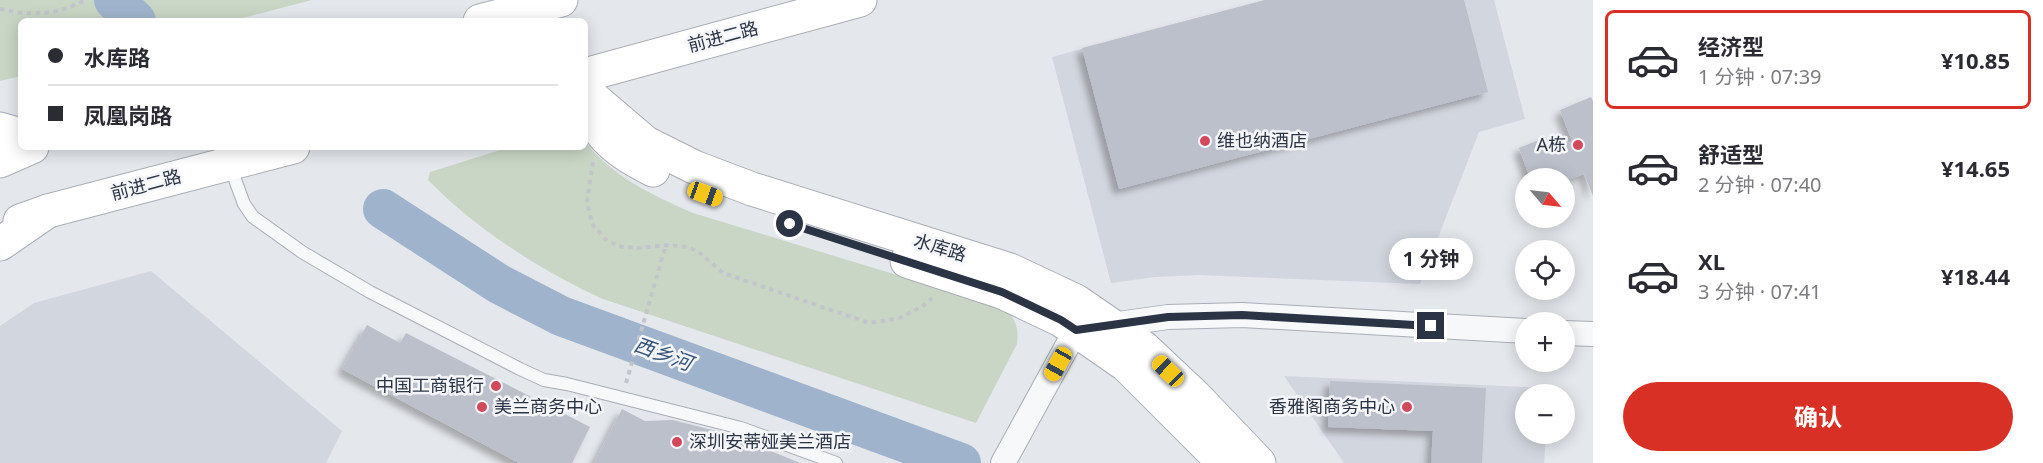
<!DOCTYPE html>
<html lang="zh">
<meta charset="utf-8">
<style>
:root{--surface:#fff;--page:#f2f2f3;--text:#2b2b33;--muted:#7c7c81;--line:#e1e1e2;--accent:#d93025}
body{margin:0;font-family:"Noto Sans","Noto Sans SC",sans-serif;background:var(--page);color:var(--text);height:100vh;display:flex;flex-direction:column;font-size:22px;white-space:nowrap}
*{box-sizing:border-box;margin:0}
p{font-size:20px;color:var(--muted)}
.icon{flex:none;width:33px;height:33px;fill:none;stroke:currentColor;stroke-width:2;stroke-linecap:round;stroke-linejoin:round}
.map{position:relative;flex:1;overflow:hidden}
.side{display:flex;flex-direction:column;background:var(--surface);width:450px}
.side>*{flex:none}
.banner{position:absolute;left:18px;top:18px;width:570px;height:132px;border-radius:9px;box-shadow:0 3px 15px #0003;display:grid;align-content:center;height:132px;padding:0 30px;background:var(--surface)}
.needle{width:39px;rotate:118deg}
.tools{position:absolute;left:1515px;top:168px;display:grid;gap:12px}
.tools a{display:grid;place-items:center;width:60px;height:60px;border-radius:50%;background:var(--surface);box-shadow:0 3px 15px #0003;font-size:30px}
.end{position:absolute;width:27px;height:27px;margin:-14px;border:8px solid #2b3445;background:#fff;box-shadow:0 0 0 3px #fff}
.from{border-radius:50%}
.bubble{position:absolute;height:42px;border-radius:21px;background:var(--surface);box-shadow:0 3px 15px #0003;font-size:20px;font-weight:700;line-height:42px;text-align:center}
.car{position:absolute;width:18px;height:36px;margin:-18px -9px;border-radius:8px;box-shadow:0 0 4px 2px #0007;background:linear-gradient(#f5c518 24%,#345 0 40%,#f5c518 0 76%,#345 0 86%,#f5c518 0)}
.banner b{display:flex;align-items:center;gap:21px;height:57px;font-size:22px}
.banner b+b{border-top:2px solid var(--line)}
.banner i{width:15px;height:15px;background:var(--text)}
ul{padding:10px 0 0;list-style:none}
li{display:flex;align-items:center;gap:18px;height:99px;margin:0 12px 9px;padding:0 18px;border:3px solid transparent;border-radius:9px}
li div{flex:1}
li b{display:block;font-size:22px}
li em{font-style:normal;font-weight:700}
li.on{border-color:var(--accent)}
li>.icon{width:54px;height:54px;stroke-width:1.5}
.cta{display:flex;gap:12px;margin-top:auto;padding:12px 30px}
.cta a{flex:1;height:69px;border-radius:36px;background:var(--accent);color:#fff;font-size:24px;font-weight:700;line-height:69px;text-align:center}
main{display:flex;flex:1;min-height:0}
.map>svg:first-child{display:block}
.built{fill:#d2d6de}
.green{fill:#c9d6c5}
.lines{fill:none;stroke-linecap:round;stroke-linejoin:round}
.river{stroke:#9fb4cc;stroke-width:40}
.building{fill:#bbc0ca;filter:url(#shadow)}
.service-casing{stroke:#a9aeb7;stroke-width:14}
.minor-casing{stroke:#a9aeb7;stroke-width:26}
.secondary-casing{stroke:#a9aeb7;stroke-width:35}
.primary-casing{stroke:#a3abb8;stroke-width:35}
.path{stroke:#c2c5cb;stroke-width:4;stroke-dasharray:4.5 4.5;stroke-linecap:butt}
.service{stroke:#f7f8fa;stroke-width:12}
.minor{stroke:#f7f8fa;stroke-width:24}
.secondary{stroke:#fff;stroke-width:33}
.primary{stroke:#fff;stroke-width:33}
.route{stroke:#2b3445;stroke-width:8}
.poi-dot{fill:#d1495b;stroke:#f4f6f9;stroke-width:2}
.labels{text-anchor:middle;stroke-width:5;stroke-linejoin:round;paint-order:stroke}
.street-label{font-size:18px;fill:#2b3445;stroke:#f4f6f9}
.poi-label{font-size:18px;fill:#2b3445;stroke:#f4f6f9;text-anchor:start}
.water-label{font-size:20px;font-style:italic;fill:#34527a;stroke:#f4f6f9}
</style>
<main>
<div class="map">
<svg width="1593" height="463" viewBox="0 0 1593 463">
<defs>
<filter id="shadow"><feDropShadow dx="-5.5" dy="5.5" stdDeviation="3" flood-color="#0004"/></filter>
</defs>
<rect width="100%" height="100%" fill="#e4e7ec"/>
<path class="built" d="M1265,0H1494L1525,119L1479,132L1420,284L1199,275L1155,277L1111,283L1052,57Z
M151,271L342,431L326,463H0V326L34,303Z
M1284,376L1548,388V394H1526V434H1546L1544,463H1344Z"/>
<path class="green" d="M0,0H312L231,21H21V76L0,81Z
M585,141C611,176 654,196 693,213L1002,307C1016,318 1019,327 1017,344L976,423L603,299C541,271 476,229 428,180L430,172L510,147H585Z"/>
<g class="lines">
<path class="river" d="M114,0L136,21
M383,209L499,284L561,316L961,463"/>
</g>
<path class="building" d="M1265,0H1464L1488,92L1119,189L1082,48Z
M1591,97L1593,101V196L1584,174L1564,181V178H1530L1519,148L1546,137L1551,150L1572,141L1560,110Z
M367,325L400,343L406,333L590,427L572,463H519L342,369Z
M1330,381L1486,388L1482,463H1431L1433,431L1328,427Z
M622,409L645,421L673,420L732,435L800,463H594Z"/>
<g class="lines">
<defs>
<path id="service" d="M230,166L244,204L253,217L302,252L370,292L520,369L544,380L567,384L741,428L836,463"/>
<path id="minor" d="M1564,333L1593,334
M1003,463L1076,330L1168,317L1242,315L1526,331"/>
<path id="secondary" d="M480,21L561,0
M585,75L860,0
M585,91L646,143L694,167L752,189L1010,270L1076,301L1144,348L1195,396L1259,463
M585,108C602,140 621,154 653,170
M0,161L32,147
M20,221L48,211L293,147
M907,261L1002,292L1061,320L1126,365L1224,463"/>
<path id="primary" d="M0,129L21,135
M0,244L48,211"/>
</defs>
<use href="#service" class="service-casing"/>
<use href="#minor" class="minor-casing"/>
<use href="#secondary" class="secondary-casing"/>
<use href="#primary" class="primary-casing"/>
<path class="path" d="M0,9C30,16 58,15 85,0
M593,162L587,201L592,224L607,241L622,247L639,248L666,245L689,247L701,254L723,273L869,323L900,318L924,305L932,298
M626,383L666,245"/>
<use href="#service" class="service"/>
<use href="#minor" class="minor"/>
<use href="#secondary" class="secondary"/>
<use href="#primary" class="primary"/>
</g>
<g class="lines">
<path class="route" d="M790,224L1002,292L1061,320L1076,330L1168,317L1242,315L1431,326"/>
</g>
<g class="poi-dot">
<circle cx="1205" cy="141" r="6"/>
<circle cx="1578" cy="145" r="6"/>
<circle cx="496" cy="386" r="6"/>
<circle cx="482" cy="407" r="6"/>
<circle cx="1407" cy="407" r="6"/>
<circle cx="677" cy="442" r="6"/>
</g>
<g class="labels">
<g class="street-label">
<text transform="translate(723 37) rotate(-15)" y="6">前进二路</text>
<text transform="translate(146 185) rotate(-15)" y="6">前进二路</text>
<text transform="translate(940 248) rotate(17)" y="6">水库路</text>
</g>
<g class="poi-label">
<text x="1217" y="147">维也纳酒店</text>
<text x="1566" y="151" text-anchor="end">A栋</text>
<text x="484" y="392" text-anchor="end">中国工商银行</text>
<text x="494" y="413">美兰商务中心</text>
<text x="1395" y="413" text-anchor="end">香雅阁商务中心</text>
<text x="689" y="448">深圳安蒂娅美兰酒店</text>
</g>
<g class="water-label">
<text transform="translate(663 354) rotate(20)" y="7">西乡河</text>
</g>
</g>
</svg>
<div class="tools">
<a><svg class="needle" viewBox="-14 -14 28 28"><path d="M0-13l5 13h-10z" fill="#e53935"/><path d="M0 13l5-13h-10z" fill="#7c7c81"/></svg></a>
<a><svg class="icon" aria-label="locate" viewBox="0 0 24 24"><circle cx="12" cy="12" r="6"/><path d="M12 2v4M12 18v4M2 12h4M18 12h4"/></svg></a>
<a>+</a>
<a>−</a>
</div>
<i class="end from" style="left:790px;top:224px"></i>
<i class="end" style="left:1431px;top:326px"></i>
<div class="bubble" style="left:1389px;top:238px;width:84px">1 分钟</div>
<i class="car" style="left:705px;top:194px;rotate:110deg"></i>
<i class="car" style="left:1058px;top:364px;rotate:209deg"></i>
<i class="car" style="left:1168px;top:371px;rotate:314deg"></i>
<div class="banner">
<b><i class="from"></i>水库路</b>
<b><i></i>凤凰岗路</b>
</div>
</div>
<section class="side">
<ul>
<li class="on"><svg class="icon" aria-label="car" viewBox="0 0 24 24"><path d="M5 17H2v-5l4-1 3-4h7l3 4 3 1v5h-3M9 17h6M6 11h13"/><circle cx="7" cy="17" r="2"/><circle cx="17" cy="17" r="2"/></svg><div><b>经济型</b><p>1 分钟 · 07:39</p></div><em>¥10.85</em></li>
<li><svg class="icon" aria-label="car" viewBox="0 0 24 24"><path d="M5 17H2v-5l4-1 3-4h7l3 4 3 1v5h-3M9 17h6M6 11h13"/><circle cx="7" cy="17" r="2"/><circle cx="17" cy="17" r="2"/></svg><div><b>舒适型</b><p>2 分钟 · 07:40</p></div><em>¥14.65</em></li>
<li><svg class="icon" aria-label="car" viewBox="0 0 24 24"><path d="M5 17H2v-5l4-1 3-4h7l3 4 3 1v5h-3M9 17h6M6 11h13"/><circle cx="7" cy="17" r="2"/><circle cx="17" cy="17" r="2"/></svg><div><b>XL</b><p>3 分钟 · 07:41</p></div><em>¥18.44</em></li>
</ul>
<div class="cta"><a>确认</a></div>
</section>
</main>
